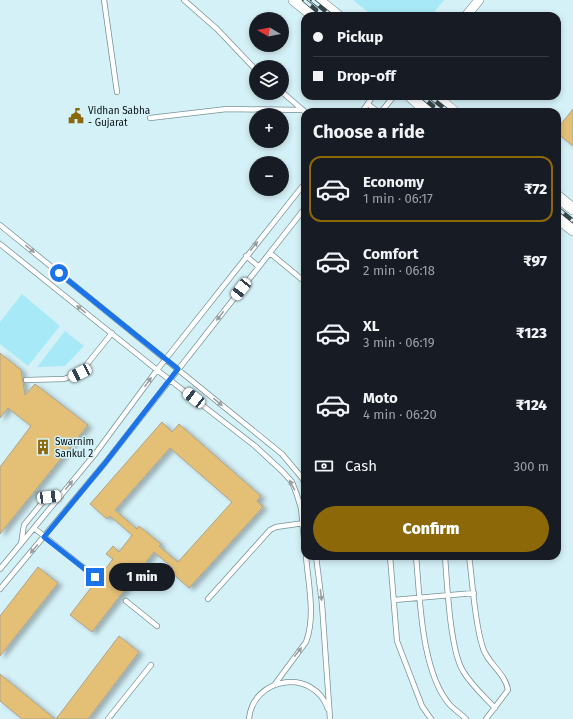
<!DOCTYPE html>
<meta charset="utf-8">
<style>
:root{--surface:#171b24;--page:#20242c;--text:#f1f3f6;--muted:#9ea1a6;--line:#363941;--accent:#8c6809}
body{margin:0;font-family:"Fira Sans",sans-serif;background:var(--page);color:var(--text);height:100vh;display:flex;flex-direction:column;font-size:15px;white-space:nowrap}
*{box-sizing:border-box;margin:0}
p{font-size:13px;color:var(--muted)}
.icon{flex:none;width:22px;height:22px;fill:none;stroke:currentColor;stroke-width:2;stroke-linecap:round;stroke-linejoin:round}
.map{position:relative;flex:1;overflow:hidden}
.side{position:absolute;left:301px;top:108px;width:260px;height:452px;display:flex;flex-direction:column;background:var(--surface);border-radius:12px;box-shadow:0 2px 6px #0003}
.side>*{flex:none}
.banner{position:absolute;left:301px;top:12px;width:260px;height:88px;border-radius:12px;box-shadow:0 2px 6px #0003;display:grid;align-content:center;height:88px;padding:0 12px;background:var(--surface)}
.needle{width:26px;rotate:279deg}
.buttons{position:absolute;left:249px;top:12px;display:grid;gap:8px}
.buttons a{display:grid;place-items:center;width:40px;height:40px;border-radius:50%;background:var(--surface);box-shadow:0 2px 6px #0003;font-size:20px}
.end{position:absolute;width:18px;height:18px;margin:-9px;border:5px solid #1a73e8;background:#fff;box-shadow:0 0 0 2px #fff}
.from{border-radius:50%}
.bubble{position:absolute;height:28px;border-radius:14px;background:var(--surface);box-shadow:0 2px 6px #0003;font-size:13px;font-weight:800;line-height:28px;text-align:center}
.car{position:absolute;width:12px;height:24px;margin:-12px -6px;border-radius:5px;box-shadow:0 0 3px 1px #0007;background:linear-gradient(#fff 24%,#345 0 40%,#fff 0 76%,#345 0 86%,#fff 0)}
.banner b{display:flex;align-items:center;gap:14px;height:38px;font-size:15px}
.banner b+b{border-top:1px solid var(--line)}
.banner i{width:10px;height:10px;background:var(--text)}
ul{padding:0;list-style:none}
li{display:flex;align-items:center;gap:12px;height:66px;margin:0 8px 6px;padding:0 4px;border:2px solid transparent;border-radius:12px}
li div{flex:1}
li b{display:block;font-size:15px}
li em{font-style:normal;font-weight:800}
li.selected{border-color:var(--accent)}
li>.icon{width:36px;height:36px;stroke-width:1.5}
h2{padding:0 12px;font-size:18px;line-height:48px}
.pay{display:flex;align-items:center;gap:10px;height:44px;padding:0 12px;font-size:15px}
.pay p{margin-inline-start:auto}
.primary-button{display:flex;gap:8px;margin-top:auto;padding:8px 12px}
.primary-button a{flex:1;height:46px;border-radius:24px;background:var(--accent);color:#fff;font-size:16px;font-weight:800;line-height:46px;text-align:center}
.map>svg:first-child{display:block}
.green{fill:#a7e9f6}
.building{fill:#e4c077;stroke:#ada28d;fill-rule:evenodd;filter:url(#shadow)}
.lines{fill:none;stroke-linecap:round;stroke-linejoin:round}
.service-casing{stroke:#779297;stroke-width:6}
.minor-casing{stroke:#779297;stroke-width:10}
.tertiary-casing{stroke:#779297;stroke-width:12}
.service{stroke:#fff;stroke-width:4.5}
.minor{stroke:#fff;stroke-width:9}
.tertiary{stroke:#fff;stroke-width:11}
.rail-casing{stroke:#374649;stroke-width:4.5}
.rail{stroke:#d4f1f7;stroke-width:3;stroke-dasharray:9;stroke-linecap:butt}
.oneway{fill:#9b9fa0}
.route{stroke:#1a73e8;stroke-width:5}
.labels{text-anchor:middle;stroke-width:3;stroke-linejoin:round;paint-order:stroke}
.poi-label{font-size:10px;fill:#050f11;stroke:#d4f1f7;text-anchor:start}
</style>
<div class="map">
<svg width="573" height="719" viewBox="0 0 573 719">
<defs>
<filter id="shadow"><feDropShadow dx="4.5" dy="2.5" stdDeviation="2" flood-color="#0004"/></filter>
</defs>
<rect width="100%" height="100%" fill="#d4f1f7"/>
<path class="green" d="M353,0H444L431,16H373Z
M22,294L60,326L28,366L0,344V322Z
M65,331L84,346L65,366L37,367Z"/>
<path class="building" d="M573,109V146L557,133V129Z
M0,353L21,370L25,395L35,384L88,425L0,534V467L31,426L8,408L0,418Z
M162,422L172,432L179,424L261,496L257,501L263,507L189,588L170,571L173,568L154,552L92,632L70,615L113,559L106,554L113,546L119,552L132,535L110,516L107,519L90,504ZM170,448L232,502L178,562L159,546L161,544L139,526L137,529L115,510Z
M38,567L58,583L0,656V616Z
M119,636L139,652L88,719H56Z
M0,674L55,719H22L0,701Z"/>
<g class="lines">
<defs>
<path id="service" d="M104,0L117,92
M184,0L217,29L256,70
M282,92L304,111
M368,104L378,112
M362,112L373,96
M381,112L394,96
M150,118L227,109L303,110
M0,225L282,454L303,479L305,487
M0,244L157,370L255,446L282,471L292,482L297,495L301,508L305,550
M270,253L305,282
M246,256L258,266
M26,380L64,379L80,373L112,333
M34,528L95,577
M21,544L24,525L42,503L49,497L61,496
M316,556L322,604L330,719
M390,556L397,641L422,706L431,719
M416,556C420,598 421,672 450,705C455,710 461,714 466,719
M445,556C447,583 450,650 463,671C471,685 484,696 495,708
M469,556C473,585 474,618 482,645C486,663 505,672 508,690L486,719
M0,569L95,454L157,370L305,183
M0,589L105,463L305,208
M208,599L270,530L276,527L304,523
M394,600L474,593
M126,601L157,626
M275,684L306,642C316,616 308,583 306,556
M108,719L151,665
M249,719C253,676 314,668 328,709"/>
<path id="minor" d="M466,16L479,0"/>
<path id="tertiary" d="M294,0L314,16
M318,0L338,16
M410,96L428,112
M435,96L454,112
M557,196L573,209
M557,217L573,230"/>
</defs>
<use href="#service" class="service-casing"/>
<use href="#minor" class="minor-casing"/>
<use href="#tertiary" class="tertiary-casing"/>
<use href="#service" class="service"/>
<use href="#minor" class="minor"/>
<use href="#tertiary" class="tertiary"/>
<defs>
<path id="rail" d="M304,0L316,10
M312,0L332,16
M421,96L433,106
M429,96L449,112
M557,208L573,221"/>
</defs>
<use href="#rail" class="rail-casing"/>
<use href="#rail" class="rail"/>
</g>
<defs><path id="oneway-solid" d="M-6-.8H1V-3.2L6.5 0L1 3.2V.8H-6Z"/></defs>
<g class="oneway">
<use href="#oneway-solid" transform="translate(254 246) rotate(-51)"/>
<use href="#oneway-solid" transform="translate(30 249) rotate(39)"/>
<use href="#oneway-solid" transform="translate(81 309) rotate(-141)"/>
<use href="#oneway-solid" transform="translate(220 316) rotate(128)"/>
<use href="#oneway-solid" transform="translate(148 382) rotate(-54)"/>
<use href="#oneway-solid" transform="translate(218 402) rotate(40)"/>
<use href="#oneway-solid" transform="translate(69 485) rotate(-51)"/>
<use href="#oneway-solid" transform="translate(292 485) rotate(-118)"/>
<use href="#oneway-solid" transform="translate(34 549) rotate(130)"/>
<use href="#oneway-solid" transform="translate(321 595) rotate(83)"/>
<use href="#oneway-solid" transform="translate(298 652) rotate(-51)"/>
</g>
<g class="lines">
<path class="route" d="M59,273L178,369L105,463L44,537L95,577"/>
</g>
<defs>
<symbol id="civic-bare" viewBox="-9 -9 18 18"><path d="M-.6-6.5H3V-4.5H.6V-3L4-1V1h2V6H-6V1h2V-1L-.6-3ZM-1.2 2.5V6h2.4V2.5Z" fill="#8c6809" stroke="#d4f1f7" stroke-width="2.5" paint-order="stroke"/></symbol>
<symbol id="building-bare" viewBox="-9 -9 18 18"><path d="M-4-6H4V6H1V3H-1V6H-4ZM-2.5-4.3h1.7v1.8h-1.7ZM.8-4.3h1.7v1.8H.8ZM-2.5-1h1.7V.8h-1.7ZM.8-1h1.7V.8H.8Z" fill="#8c6809" stroke="#d4f1f7" stroke-width="2.5" paint-order="stroke"/></symbol>
</defs>
<g fill-rule="evenodd">
<use href="#civic-bare" x="65" y="105" width="22" height="22"/>
<use href="#building-bare" x="32" y="436" width="22" height="22"/>
</g>
<g class="labels">
<g class="poi-label">
<text x="88" y="114">Vidhan Sabha<tspan x="88" dy="12">- Gujarat</tspan></text>
<text x="55" y="445">Swarnim<tspan x="55" dy="12">Sankul 2</tspan></text>
</g>
</g>
</svg>
<div class="buttons">
<a><svg class="needle" viewBox="-14 -14 28 28"><path d="M0-13l5 13h-10z" fill="#e53935"/><path d="M0 13l5-13h-10z" fill="#9ea1a6"/></svg></a>
<a><svg class="icon" aria-label="layers" viewBox="0 0 24 24"><path d="M12 4l9 5-9 5-9-5zM3 14l9 5 9-5"/></svg></a>
<a>+</a>
<a>−</a>
</div>
<i class="end from" style="left:59px;top:273px"></i>
<i class="end" style="left:95px;top:577px"></i>
<div class="bubble" style="left:109px;top:563px;width:66px">1 min</div>
<i class="car" style="left:241px;top:289px;rotate:218deg"></i>
<i class="car" style="left:80px;top:373px;rotate:243deg"></i>
<i class="car" style="left:194px;top:398px;rotate:308deg"></i>
<i class="car" style="left:49px;top:497px;rotate:83deg"></i>
<div class="banner">
<b><i class="from"></i>Pickup</b>
<b><i></i>Drop-off</b>
</div>
<section class="side">
<h2>Choose a ride</h2>
<ul>
<li class="selected"><svg class="icon" aria-label="car" viewBox="0 0 24 24"><path d="M5 17H2v-5l4-1 3-4h7l3 4 3 1v5h-3M9 17h6M6 11h13"/><circle cx="7" cy="17" r="2"/><circle cx="17" cy="17" r="2"/></svg><div><b>Economy</b><p>1 min · 06:17</p></div><em>₹72</em></li>
<li><svg class="icon" aria-label="car" viewBox="0 0 24 24"><path d="M5 17H2v-5l4-1 3-4h7l3 4 3 1v5h-3M9 17h6M6 11h13"/><circle cx="7" cy="17" r="2"/><circle cx="17" cy="17" r="2"/></svg><div><b>Comfort</b><p>2 min · 06:18</p></div><em>₹97</em></li>
<li><svg class="icon" aria-label="car" viewBox="0 0 24 24"><path d="M5 17H2v-5l4-1 3-4h7l3 4 3 1v5h-3M9 17h6M6 11h13"/><circle cx="7" cy="17" r="2"/><circle cx="17" cy="17" r="2"/></svg><div><b>XL</b><p>3 min · 06:19</p></div><em>₹123</em></li>
<li><svg class="icon" aria-label="car" viewBox="0 0 24 24"><path d="M5 17H2v-5l4-1 3-4h7l3 4 3 1v5h-3M9 17h6M6 11h13"/><circle cx="7" cy="17" r="2"/><circle cx="17" cy="17" r="2"/></svg><div><b>Moto</b><p>4 min · 06:20</p></div><em>₹124</em></li>
</ul>
<div class="pay"><svg class="icon" aria-label="cash" viewBox="0 0 24 24"><path d="M3 7h18v10H3z"/><circle cx="12" cy="12" r="2"/></svg>Cash<p>300 m</p></div>
<div class="primary-button"><a>Confirm</a></div>
</section>
</div>
